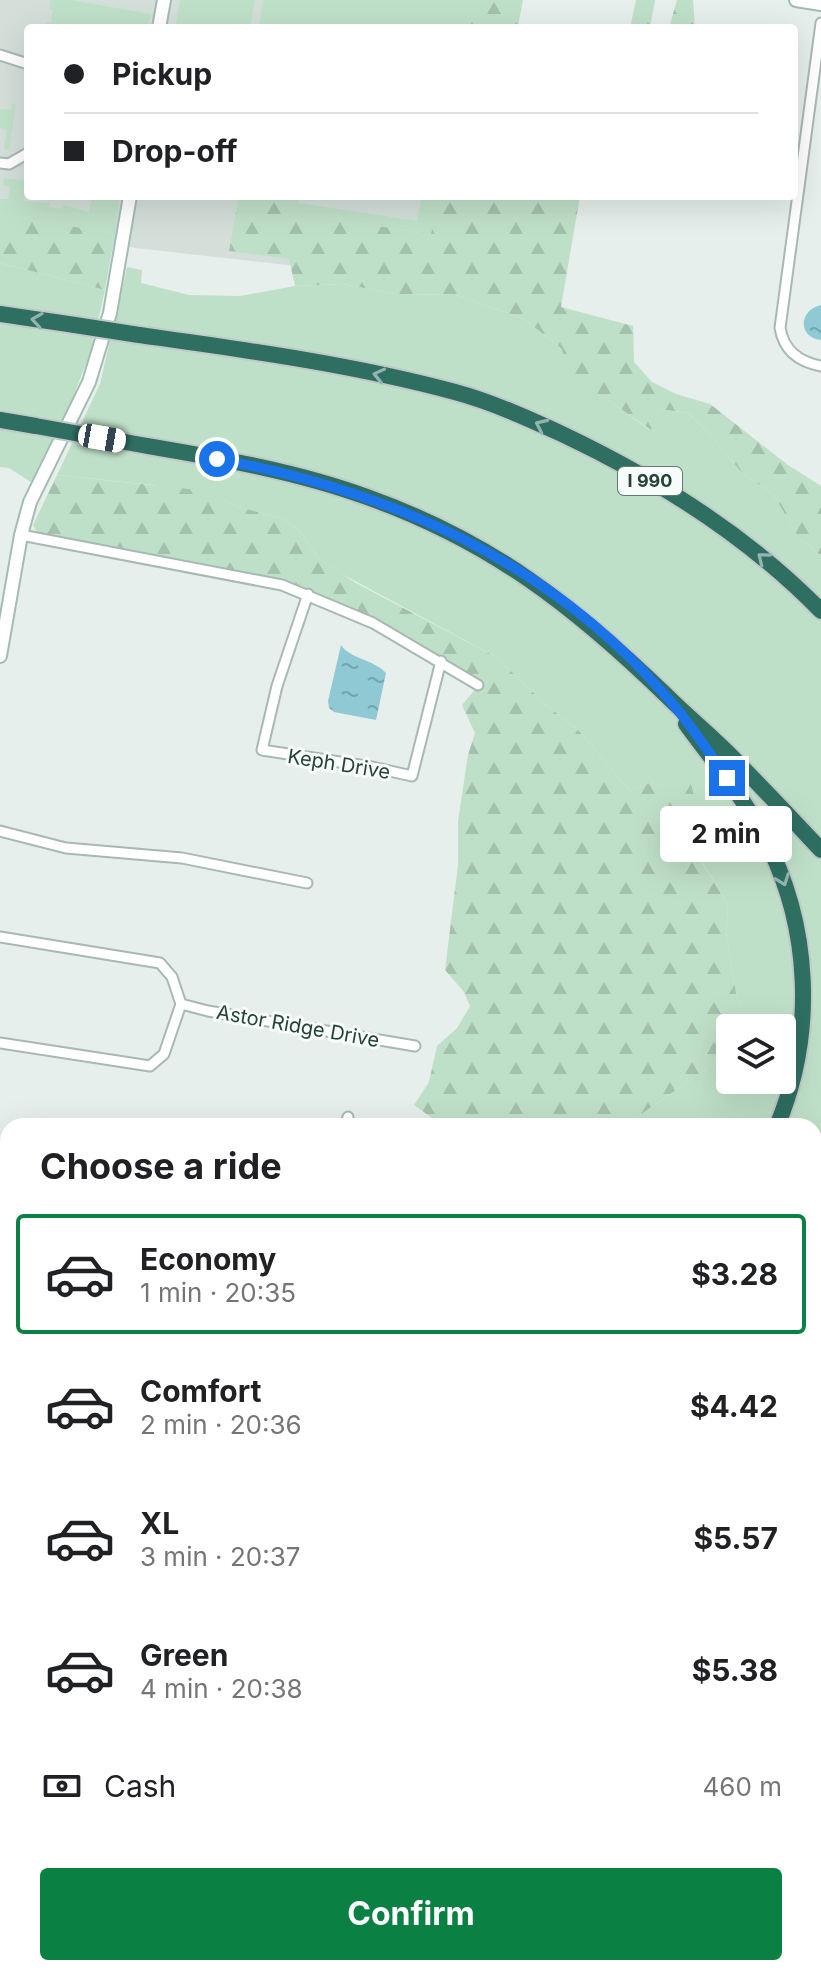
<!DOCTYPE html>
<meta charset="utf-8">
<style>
:root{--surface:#fff;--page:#f6f6f6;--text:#202124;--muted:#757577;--line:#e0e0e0;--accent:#0b8043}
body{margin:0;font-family:Inter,sans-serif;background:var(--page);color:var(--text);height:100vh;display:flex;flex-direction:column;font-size:30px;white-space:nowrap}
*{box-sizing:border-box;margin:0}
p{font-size:26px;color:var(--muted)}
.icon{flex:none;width:44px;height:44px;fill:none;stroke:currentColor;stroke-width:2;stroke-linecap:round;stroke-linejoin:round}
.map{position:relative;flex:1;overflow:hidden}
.side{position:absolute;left:0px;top:1118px;width:822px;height:858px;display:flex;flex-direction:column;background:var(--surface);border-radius:24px 24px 0 0;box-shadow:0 8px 32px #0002}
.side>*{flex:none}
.top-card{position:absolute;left:24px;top:24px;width:774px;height:176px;border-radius:8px;box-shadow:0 8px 32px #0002;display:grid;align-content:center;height:176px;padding:0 40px;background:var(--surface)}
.fabs{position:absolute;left:716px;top:1014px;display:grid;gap:16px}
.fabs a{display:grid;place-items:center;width:80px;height:80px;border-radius:8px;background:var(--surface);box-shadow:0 8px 32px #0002;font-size:40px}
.end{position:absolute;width:36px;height:36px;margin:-18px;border:10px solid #1a73e8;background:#fff;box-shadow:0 0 0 4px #fff}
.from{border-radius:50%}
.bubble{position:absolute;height:56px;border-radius:8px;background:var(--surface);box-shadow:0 8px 32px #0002;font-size:26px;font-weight:700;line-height:56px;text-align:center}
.car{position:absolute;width:24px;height:48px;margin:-24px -12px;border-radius:10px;box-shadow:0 0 6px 2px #0007;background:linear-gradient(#fff 24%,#345 0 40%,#fff 0 76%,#345 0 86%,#fff 0)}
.top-card b{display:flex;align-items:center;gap:28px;height:76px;font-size:30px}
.top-card b+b{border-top:2px solid var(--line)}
.top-card i{width:20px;height:20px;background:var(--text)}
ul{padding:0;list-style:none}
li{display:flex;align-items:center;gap:24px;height:120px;margin:0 16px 12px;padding:0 24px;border:4px solid transparent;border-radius:8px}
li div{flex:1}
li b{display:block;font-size:30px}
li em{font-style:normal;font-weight:700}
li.current{border-color:var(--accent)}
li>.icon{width:72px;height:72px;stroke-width:1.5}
h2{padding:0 40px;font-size:36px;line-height:96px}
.pay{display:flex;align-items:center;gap:20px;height:88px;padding:0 40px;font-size:30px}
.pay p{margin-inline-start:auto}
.action{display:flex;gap:16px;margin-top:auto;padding:16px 40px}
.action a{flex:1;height:92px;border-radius:8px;background:var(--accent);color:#fff;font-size:32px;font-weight:700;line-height:92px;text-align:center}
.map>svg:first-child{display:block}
.built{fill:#d4dfda}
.grass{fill:#bfe0c8}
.forest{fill:url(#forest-firs)}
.water{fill:url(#water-ripples)}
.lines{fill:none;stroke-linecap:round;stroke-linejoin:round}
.stream{stroke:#8ec9d4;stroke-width:3}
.street-casing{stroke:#a8b8b2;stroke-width:13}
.secondary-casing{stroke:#a4bbb3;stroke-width:16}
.highway-casing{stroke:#c2cac8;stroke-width:20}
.street{stroke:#fff;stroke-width:9}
.secondary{stroke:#fff;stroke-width:12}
.highway{stroke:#2f6f62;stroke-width:16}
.highway-bridge-casing{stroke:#c2cac8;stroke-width:20;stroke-linecap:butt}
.highway-bridge{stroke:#2f6f62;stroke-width:16}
.oneway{stroke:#93b5ae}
.route{stroke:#1a73e8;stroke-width:10}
.labels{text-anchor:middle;stroke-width:6;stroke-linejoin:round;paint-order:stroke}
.shield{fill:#f7fbf9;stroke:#637a73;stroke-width:2}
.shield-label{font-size:18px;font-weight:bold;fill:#24423a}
.street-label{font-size:20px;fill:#24423a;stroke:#f7fbf9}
</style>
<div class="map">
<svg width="821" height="1975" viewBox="0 0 821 1975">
<defs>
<pattern id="forest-firs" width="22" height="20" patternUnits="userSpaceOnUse" patternTransform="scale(2)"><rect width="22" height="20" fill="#bfe0c8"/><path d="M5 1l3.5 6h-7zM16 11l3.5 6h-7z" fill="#a4c1ad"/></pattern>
<pattern id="water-ripples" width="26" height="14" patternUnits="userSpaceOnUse" patternTransform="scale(2)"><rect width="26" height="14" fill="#8ec9d4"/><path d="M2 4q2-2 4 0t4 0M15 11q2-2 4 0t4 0" fill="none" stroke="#74a5ad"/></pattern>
</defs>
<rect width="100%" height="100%" fill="#e6efeb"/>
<path class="built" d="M0,0H477L472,28H28V196H444L429,281L136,248L0,222Z
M814,1801L821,1803V1975H278L279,1968H814Z"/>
<path class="grass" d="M51,0H71L151,14L149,28H75V26L64,24L63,28H45L46,22L51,23L53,10L49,9Z
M180,0H255L250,28H175Z
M263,0H471L466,28H259Z
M12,103L16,104L9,150L4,149L7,130L0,128V109L11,110Z
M4,178L28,181L23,201L50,203L49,207L62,209L63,205L89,212L92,198L85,196H120L115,234L0,214V199H8L10,187L3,185Z
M287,196H299V203L417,221L422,196H438L432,235L290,211Z
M0,263L105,290L91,351L71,402L31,482L9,468L0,467Z
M127,267L142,270L141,283L189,295L240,296L295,286L343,284L395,294L456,295L524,319L562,349L601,395L650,430L659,409L688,413L711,435L742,473L773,494L799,538L821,556V1333L814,1337V1126H624L730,1053V1080H782V1028H747L736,993L726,933L728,905L700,858L699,815L658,780L630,791L579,731L545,704L496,657L342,574L318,558L303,535L284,519L239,507L225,500L153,485L57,475L100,384Z"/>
<path class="forest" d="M471,0H523L518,26L526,28H466Z
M636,0H655L650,28H630Z
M677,0H693L695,28H669Z
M239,196H287L290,211L431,235L438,196H580L561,307L633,326L634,362L652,382L676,394L710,404L788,465L821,486V556L799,538L773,494L742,473L710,434L688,413L659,409L651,430L602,396L569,380L562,349L524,319L456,295L395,294L343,284L295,286L289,259L229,251Z
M0,214L115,234L105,290L0,263Z
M57,475L207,491L239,507L284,519L303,535L318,558L356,583L496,657L545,704L579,731L630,791L657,780L689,777L699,815L700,859L728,905L726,933L736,993L747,1028H730V1053L624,1126H443L414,1105L429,1082L437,1046L457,1028L470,1006L464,992L445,970L458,865V821L468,755L475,733L462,705L478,686L441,661L308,594L40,538L33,525Z"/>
<path class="water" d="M821,305V340C797,337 799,310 821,305Z
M341,645C350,659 373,659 386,673L376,720L334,712L329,708L328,701Z"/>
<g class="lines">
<path class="stream" d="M814,1771L821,1773
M814,1814L821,1815
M31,1975L36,1968"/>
<defs>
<path id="street" d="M821,23L780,328C784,351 799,362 821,366
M0,55L28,64
M0,163L9,164L28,153
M21,535L282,585L373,623L478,685
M308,594L277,686L262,750L372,767L412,776L441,661
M0,831L66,848L182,858L307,883
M0,937L160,963L172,977L181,1004L208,1011L415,1046
M0,1043L150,1066L164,1054L181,1004
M345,1126L348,1117
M0,1201H8
M0,1330L8,1335
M0,1501H8"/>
<path id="secondary" d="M796,0L821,4
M159,28L164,0
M0,656L21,535L30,502L89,382L110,313L130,196
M814,1789L821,1790
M266,1975L267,1968"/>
<path id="highway" d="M0,314L75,325
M139,335C245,350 351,364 455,392C492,402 527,418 562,434C657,479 747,535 821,611
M0,420L36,426
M102,438C191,454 282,466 367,497C491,541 574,606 667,696C687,716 709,734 729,754C760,785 790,817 821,850
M686,724C713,761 742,795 763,835C811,924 816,1033 777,1126
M814,1199L821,1194
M814,1234L821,1230
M814,1307L821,1303
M0,1853L8,1843
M0,1873L8,1861
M0,1939L8,1927"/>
</defs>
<use href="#street" class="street-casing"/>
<use href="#secondary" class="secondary-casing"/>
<use href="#highway" class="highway-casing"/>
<use href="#street" class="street"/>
<use href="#secondary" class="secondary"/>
<use href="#highway" class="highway"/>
<defs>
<path id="highway-bridge" d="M75,325L139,335
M36,426L102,438"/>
</defs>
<use href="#highway-bridge" class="highway-bridge-casing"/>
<use href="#highway-bridge" class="highway-bridge"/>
</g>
<defs><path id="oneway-chevron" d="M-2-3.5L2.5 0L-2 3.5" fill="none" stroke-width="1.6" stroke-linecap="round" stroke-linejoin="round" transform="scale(2)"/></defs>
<g class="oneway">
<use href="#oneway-chevron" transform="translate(37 320) rotate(-171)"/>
<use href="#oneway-chevron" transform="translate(379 375) rotate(-167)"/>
<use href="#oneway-chevron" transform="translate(541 425) rotate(-155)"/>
<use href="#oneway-chevron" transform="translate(763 558) rotate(-141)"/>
<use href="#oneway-chevron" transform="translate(783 880) rotate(70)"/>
</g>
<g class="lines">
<path class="route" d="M217,459C390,491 547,560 665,695C688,720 707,750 727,778"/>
</g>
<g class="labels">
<rect class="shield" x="618" y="467" width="64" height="28" rx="6"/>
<g class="shield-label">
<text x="650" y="487">I 990</text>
</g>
<g class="street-label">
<text transform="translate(339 764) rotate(9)" y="7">Keph Drive</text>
<text transform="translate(298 1026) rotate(10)" y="7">Astor Ridge Drive</text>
</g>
</g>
</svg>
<div class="fabs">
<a><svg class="icon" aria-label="layers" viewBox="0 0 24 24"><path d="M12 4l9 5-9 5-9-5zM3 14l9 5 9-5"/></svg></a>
</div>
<i class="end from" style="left:217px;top:459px"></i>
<i class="end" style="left:727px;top:778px"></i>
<div class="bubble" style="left:660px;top:806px;width:132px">2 min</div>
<i class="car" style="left:102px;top:438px;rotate:100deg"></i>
<div class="top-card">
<b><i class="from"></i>Pickup</b>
<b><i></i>Drop-off</b>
</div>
<section class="side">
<h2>Choose a ride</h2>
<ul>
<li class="current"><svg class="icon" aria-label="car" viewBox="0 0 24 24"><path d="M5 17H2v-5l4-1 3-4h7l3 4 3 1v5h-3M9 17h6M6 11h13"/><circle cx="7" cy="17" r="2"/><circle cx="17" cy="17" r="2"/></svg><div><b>Economy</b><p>1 min · 20:35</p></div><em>$3.28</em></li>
<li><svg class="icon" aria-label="car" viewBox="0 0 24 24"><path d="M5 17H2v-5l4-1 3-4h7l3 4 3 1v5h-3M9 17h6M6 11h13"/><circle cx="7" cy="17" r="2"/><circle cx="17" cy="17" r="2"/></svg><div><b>Comfort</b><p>2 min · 20:36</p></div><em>$4.42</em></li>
<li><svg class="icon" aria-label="car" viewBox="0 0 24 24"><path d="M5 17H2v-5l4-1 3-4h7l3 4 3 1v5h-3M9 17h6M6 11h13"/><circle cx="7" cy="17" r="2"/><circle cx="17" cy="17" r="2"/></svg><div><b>XL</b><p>3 min · 20:37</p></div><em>$5.57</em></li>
<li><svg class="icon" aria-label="car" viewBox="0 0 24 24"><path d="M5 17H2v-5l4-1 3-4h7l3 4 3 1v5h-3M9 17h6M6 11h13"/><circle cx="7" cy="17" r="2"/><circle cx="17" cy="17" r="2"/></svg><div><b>Green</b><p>4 min · 20:38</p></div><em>$5.38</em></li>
</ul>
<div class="pay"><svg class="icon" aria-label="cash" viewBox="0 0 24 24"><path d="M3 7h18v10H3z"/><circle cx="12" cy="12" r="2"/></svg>Cash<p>460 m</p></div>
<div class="action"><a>Confirm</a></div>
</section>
</div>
